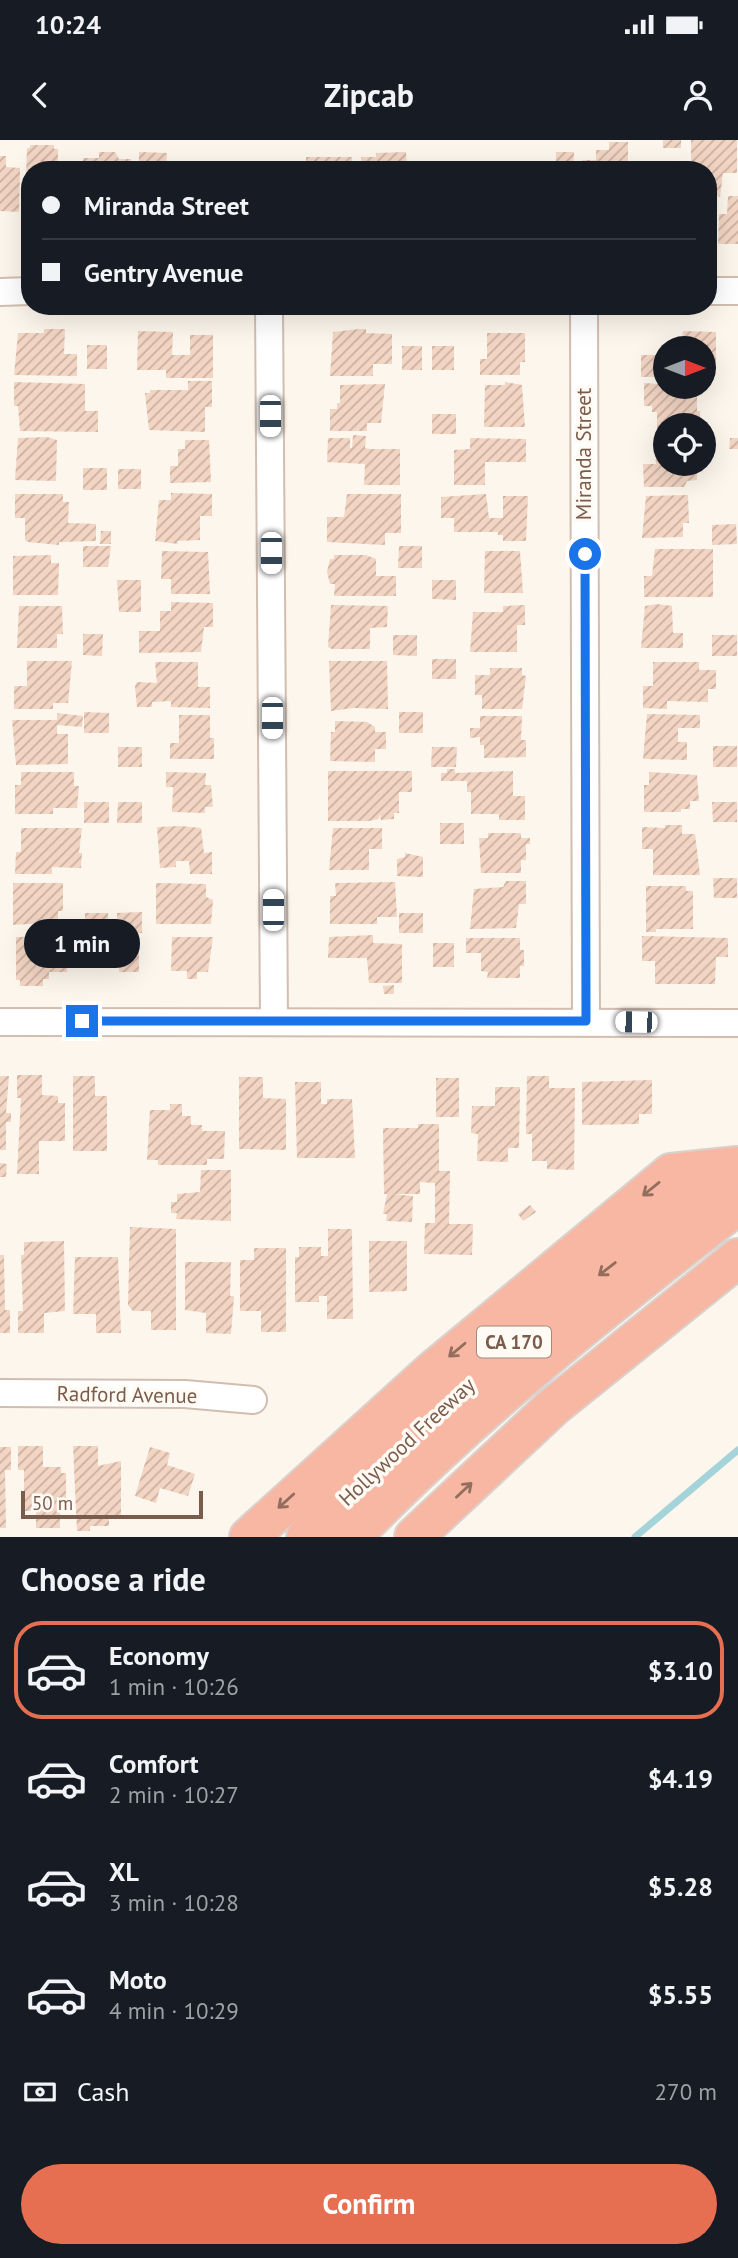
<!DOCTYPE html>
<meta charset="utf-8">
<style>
:root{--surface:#171b24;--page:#242831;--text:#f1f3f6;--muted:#9ea1a6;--line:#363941;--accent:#e76f51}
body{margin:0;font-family:"PT Sans",sans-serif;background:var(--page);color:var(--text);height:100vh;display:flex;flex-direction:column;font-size:26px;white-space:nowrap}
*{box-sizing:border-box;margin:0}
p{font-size:23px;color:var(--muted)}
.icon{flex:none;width:38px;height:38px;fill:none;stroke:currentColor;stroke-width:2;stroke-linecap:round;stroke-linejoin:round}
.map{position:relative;height:1397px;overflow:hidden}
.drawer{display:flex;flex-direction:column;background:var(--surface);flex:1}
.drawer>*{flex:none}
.guide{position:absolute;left:21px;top:21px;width:696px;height:154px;border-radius:28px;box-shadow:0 7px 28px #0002;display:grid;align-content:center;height:154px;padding:0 21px;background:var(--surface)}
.needle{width:46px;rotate:90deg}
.tools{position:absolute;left:653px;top:196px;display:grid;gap:14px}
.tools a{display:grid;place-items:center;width:63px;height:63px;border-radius:50%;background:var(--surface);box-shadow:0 7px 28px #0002;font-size:35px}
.scale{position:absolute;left:21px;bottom:18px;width:182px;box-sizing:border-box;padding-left:7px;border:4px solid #7a5c4d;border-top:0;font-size:19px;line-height:24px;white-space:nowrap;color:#7a5c4d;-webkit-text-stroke:5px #fffaf3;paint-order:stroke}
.end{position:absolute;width:32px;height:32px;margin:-16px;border:9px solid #1a73e8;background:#fff;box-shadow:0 0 0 4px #fff}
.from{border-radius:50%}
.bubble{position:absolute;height:49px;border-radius:24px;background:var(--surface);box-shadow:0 7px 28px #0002;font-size:23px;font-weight:600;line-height:49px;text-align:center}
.car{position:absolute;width:21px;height:42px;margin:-21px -10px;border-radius:9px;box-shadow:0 0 5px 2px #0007;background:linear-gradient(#fff 24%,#345 0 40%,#fff 0 76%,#345 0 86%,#fff 0)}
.guide b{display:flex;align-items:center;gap:24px;height:66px;font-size:26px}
.guide b+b{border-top:2px solid var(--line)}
.guide i{width:18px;height:18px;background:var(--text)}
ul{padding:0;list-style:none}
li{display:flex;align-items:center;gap:21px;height:98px;margin:0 14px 10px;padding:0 7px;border:4px solid transparent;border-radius:28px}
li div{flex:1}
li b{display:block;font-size:26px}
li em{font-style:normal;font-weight:600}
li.selected{border-color:var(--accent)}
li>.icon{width:63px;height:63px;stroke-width:1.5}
h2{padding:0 21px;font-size:32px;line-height:84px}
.pay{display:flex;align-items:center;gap:18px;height:77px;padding:0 21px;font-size:26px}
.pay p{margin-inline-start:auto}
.primary-button{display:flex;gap:14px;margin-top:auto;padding:14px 21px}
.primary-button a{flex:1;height:80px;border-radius:42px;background:var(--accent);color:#fff;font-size:28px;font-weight:600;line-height:80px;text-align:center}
.status{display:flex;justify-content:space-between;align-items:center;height:49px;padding:0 35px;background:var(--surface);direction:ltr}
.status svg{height:19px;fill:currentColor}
header{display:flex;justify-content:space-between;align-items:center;height:91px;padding:0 21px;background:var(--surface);font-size:32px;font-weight:600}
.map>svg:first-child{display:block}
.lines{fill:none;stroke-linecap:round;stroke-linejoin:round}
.stream{stroke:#a5d3da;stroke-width:7}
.building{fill:url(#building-hatch)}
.street-casing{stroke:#d1beb0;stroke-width:30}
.highway-casing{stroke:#dad1cd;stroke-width:42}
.street{stroke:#fff;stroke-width:26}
.highway{stroke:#f7b7a3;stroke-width:38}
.oneway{stroke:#936e5e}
.route{stroke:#1a73e8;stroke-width:9}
.labels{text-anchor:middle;stroke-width:7;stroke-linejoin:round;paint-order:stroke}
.shield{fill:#fffaf3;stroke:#a28b7f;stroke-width:2}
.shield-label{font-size:19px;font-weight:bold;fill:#7a5c4d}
.street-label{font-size:21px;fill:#7a5c4d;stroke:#fffaf3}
</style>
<div class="status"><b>10:24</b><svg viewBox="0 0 49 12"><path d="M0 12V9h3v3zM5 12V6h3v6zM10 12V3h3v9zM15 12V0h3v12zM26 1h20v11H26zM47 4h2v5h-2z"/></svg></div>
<header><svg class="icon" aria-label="back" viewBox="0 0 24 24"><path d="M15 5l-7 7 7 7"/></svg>Zipcab<svg class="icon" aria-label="person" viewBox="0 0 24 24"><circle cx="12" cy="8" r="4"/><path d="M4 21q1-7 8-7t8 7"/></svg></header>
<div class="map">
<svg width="738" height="1397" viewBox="0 0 738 1397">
<defs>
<pattern id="building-hatch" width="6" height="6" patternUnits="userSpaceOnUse" patternTransform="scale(1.75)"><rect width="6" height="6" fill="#f3d5c3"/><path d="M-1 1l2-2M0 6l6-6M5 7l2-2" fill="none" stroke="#cab0a1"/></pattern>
</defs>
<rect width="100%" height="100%" fill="#fdf6ec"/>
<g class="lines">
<path class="stream" d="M635,1397L738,1310"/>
</g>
<path class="building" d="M663,0H681V8H663Z
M691,0H737V33H723L720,57L709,53V30H691Z
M609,2H628V30H582V20H596V10H609Z
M30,5H54V9H58V26H75V30H30V61H25L27,8H30Z
M99,12H115L119,19H131L132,30H83V18H99Z
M139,12L167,13L166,30H139Z
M406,12L407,30H361V17H376V13Z
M556,12H574L573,30H526V22L556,25Z
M0,16H6V27L20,28L19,72L0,71Z
M306,17H352V30H306Z
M251,21H297V30H251Z
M195,22H241V30H195Z
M728,56H738V104H718L719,74H727Z
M44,189H65L64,214H77V236L14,235L18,193H44Z
M359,189H366V193L392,194V224H373V236H330L333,192Z
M138,191L173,192L172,215H190V195H213V238H166V230H137Z
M683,191L716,192V230H704V208H681Z
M487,193H525V222H520V235H480V219H487Z
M87,205H107V229H87Z
M402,206H422V230H402Z
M432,206H454V230H432Z
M641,215H665V237H641Z
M188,241H212V267H205V292L149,290L145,253H150V250H188Z
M14,242L85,244V271H98V292L20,291L18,266H14Z
M505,242L522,245L525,287H484L485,245H505Z
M644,243L701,247L700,251H697V271H700V285H665V291L657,289V272H652V266H644Z
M385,244L381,283H367V291H330V269H337V263H340V245Z
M432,274H456V294H432Z
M353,295L366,296L365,308L370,309H400V345H364L365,324L327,322L328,298H350V308H352Z
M47,297L57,300L56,341L15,340L18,298Z
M470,298L526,299V322H485V345H454V310L470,309Z
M730,298H738V309H729Z
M655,299H665V324H697V340L687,341L684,347H644L643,324H656Z
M185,300H209L211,342L170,343V326H178V309H185Z
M83,328H107V350H83Z
M118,329H141V349H118Z
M171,353L212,354V376H200V400L177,401L178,404L155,401L159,360H171Z
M15,354H63V362H69L68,383L96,384V401L59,402V405L28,402L25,400V378H15Z
M347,354H401V393H385V405L327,402V377H344Z
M486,354L489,378H503V356H528L526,401H503V395H498V392H454V378H441V357Z
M688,355L689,383H683V397L642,398L646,356Z
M736,384L737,404L712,405V385Z
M101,391H111V404H100Z
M83,406H111L108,427H83Z
M399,406H422V428H398Z
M655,409H713V457H644V436H652Z
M162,411L208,412L210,454H171V439H161Z
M485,411H520L523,453H484Z
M51,415V423H59L58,455H13V416Z
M334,415H366L376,419V436H396V456H334L335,444H330L327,432L330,419H334Z
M117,440H141V472H119Z
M432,440H456V460L432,459Z
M171,462L213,463V487H204L201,512L139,513V491H160V471H171Z
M657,464L672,466L673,493H683V508H641L645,466Z
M331,465L388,466L387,487L370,488V509H332L328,507Z
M525,465V485H517V512H470L473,472H503V466Z
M19,466H62L63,494H57V508H17Z
M83,494H103L102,516L83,515Z
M393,495H417V516L393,515Z
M712,495H737V516H712Z
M432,519H456V539H432Z
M27,521H72L68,563H53V569H14V546H27Z
M329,521H387L388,569L353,568L331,571Z
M155,522H198V547H210V568L171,567V561L152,562V567H137L135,546L137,542L157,543Z
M653,522H699V530H716V549H708V562L667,561V569L643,568V546H653Z
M490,528H522V535L526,536L522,569H482V555H475V535H490Z
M84,572L109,573V593H84Z
M399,572H423V593H399Z
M57,573L83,576L82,587L57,585V594H68V624L16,625L12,580H57Z
M647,574L700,575V588H678V602H687V620L643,619Z
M179,575H210V598H214V619H170V603H179Z
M480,576H522L521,600H526V617L484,618V605H480V597L470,598V588H480Z
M335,581L367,582L375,587V592H386V609H375V622L330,621L331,592H335Z
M713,606H737V627H713Z
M118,607H142V627H118Z
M432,607H457L456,627H431Z
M447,629H455V633L513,631V656H525V680H499V674H471V652H467V641H441V633H447Z
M328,631H412V652H399V673H394V679L381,680L379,674V679L369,681H328Z
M21,632H74V646H79L77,668H53V674H15V645H21Z
M166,632L206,633L205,645H211L213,667H205V673L172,672L173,647H166Z
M649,632L697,635L699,661H690V669H681V672H644V645H649Z
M84,662H109V683H84Z
M118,662H142V683H117Z
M712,662H737V682H713Z
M440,683H464V704H440Z
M665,685H682V694H695L700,735H653V709H642V687L665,688Z
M181,686L201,688L204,713L212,712V734H190L189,721H176V727L160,728L157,687Z
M21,688H82L79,713H82L81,728L52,727V734H15L16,712H21Z
M333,688H382V709H369V730H329Z
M488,693H521V698H530V704H526V720H521V733H481L479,698H488Z
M405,713L423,717V737L397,736V719L405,717Z
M713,738H737V758H714Z
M506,741H526V764H519L516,788L470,789L474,749L503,747Z
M395,742L397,777H377V784H330V756H336L335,743Z
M13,743H63V771H58V782L13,785Z
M156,743L206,744V757L213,760L211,784H156Z
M646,746H686V751H693V789H656V792H646Z
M142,772V793H118L117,773Z
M85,773H108L109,793H85Z
M399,773H423V793H399Z
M373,795V803L402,804V843H369L367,818H328L329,797Z
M70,796L67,832H49V839H43V846H20V840H16V797Z
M642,796L728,798V817H716L715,844H655V821H642Z
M104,797V822L83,823V798Z
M172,797H213L208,832H197V839H187V831H171Z
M466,798H520V810H524V826H520V838H487L488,832L481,831V813H466Z
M433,803H454V827H433Z
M119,808H139V832H119Z
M394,845V854H384L383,846Z
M17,935H42V955L58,956V963H65V1001H39V1034H17L21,958H17Z
M0,936H9L6,973H11V982H6V1010H0Z
M73,936H95V956H107V1011H73Z
M527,936H549V948H575L574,1030L547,1029V1021H532V994H526Z
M239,937H263V958L286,959V1010L239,1009Z
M436,938H459V977H436Z
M652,940V974H639V984L582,985V942Z
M295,942H321V964H327V959H352L355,1018H297Z
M495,947H520L519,1008H508V1022L477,1021L478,994L471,993L472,966H495Z
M170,964H182V976H191V985H202V991H225L224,1019H207V1025H158V1020H147L150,970H170Z
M418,984H439V1031H450L449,1084H473L472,1115L424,1114L425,1083H435V1043L420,1042V1054H393L413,1056L412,1082L386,1081L387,1074H383L387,1054H384L383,988H418Z
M0,1023L7,1024L6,1037H0Z
M201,1030H231V1081L176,1079L177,1073H171V1062H177V1054L200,1052Z
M530,1065L536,1072L523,1081L518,1074Z
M130,1087L176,1089V1190H151V1171H133L128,1165Z
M328,1089H352L353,1179H327V1156H319V1162H295V1117H299V1107H321V1116H328Z
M64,1101L65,1171L44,1173V1193H18V1171H23L21,1115H24V1102Z
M369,1101H407V1151L369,1152Z
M254,1108H286V1192H261V1171H240V1120H254Z
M0,1115H4L5,1170H10V1193H0Z
M75,1117H118L121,1193H96V1174H73Z
M185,1122H231L230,1156H234L231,1194L206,1193V1173L185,1170Z
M18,1306H43V1327H61V1333H66V1371H60V1388H36V1371H24V1330H18Z
M73,1306H98V1326L121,1321V1375H109V1386H90V1391H77Z
M0,1307H11V1330H5L6,1388H0Z
M150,1307L170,1313L167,1325L195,1334L188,1356L160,1348L156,1363L135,1356Z"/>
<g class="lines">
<defs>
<path id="street" d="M709,151H738
M0,152L30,151
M269,166L274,880
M584,166L586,881
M0,882L738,883
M0,1253L185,1254L253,1260"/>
<path id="highway" d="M249,1397L430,1233L671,1033L737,1026
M306,1397L517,1199L738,1026
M352,1397C470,1275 604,1168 738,1065
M414,1397L553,1267L738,1118"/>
</defs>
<use href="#street" class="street-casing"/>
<use href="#highway" class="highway-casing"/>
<use href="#street" class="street"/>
<use href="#highway" class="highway"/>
</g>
<defs><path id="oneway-shaft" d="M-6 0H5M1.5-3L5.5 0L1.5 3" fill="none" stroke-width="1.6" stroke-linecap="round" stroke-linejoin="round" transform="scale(1.75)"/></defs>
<g class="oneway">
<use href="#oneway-shaft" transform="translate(651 1049) rotate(141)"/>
<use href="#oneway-shaft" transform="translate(607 1129) rotate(142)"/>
<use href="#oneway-shaft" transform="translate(457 1210) rotate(140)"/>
<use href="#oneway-shaft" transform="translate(464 1350) rotate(-43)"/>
<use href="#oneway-shaft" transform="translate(286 1361) rotate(138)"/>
</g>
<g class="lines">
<path class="route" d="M82,881H586L585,414"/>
</g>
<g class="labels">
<rect class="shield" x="477" y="1186.5" width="74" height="31" rx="5"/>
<g class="shield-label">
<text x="514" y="1209">CA 170</text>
</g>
<g class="street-label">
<text transform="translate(584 314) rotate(-90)" y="7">Miranda Street</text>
<text transform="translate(127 1255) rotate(1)" y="7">Radford Avenue</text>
<text transform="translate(407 1302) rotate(-43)" y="7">Hollywood Freeway</text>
</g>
</g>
</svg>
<div class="tools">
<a><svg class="needle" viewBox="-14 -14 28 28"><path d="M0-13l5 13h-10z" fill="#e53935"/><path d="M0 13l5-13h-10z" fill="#9ea1a6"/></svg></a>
<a><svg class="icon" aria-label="locate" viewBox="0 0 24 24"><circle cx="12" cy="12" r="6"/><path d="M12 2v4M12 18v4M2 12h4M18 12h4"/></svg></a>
</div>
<div class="scale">50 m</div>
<i class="end from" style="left:585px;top:414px"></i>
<i class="end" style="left:82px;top:881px"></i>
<div class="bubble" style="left:24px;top:779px;width:116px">1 min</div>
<i class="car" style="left:270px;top:276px;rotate:180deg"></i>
<i class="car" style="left:271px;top:413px;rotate:180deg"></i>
<i class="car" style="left:272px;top:578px;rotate:180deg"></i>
<i class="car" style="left:273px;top:770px;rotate:0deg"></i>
<i class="car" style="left:636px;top:882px;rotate:271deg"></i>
<div class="guide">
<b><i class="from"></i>Miranda Street</b>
<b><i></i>Gentry Avenue</b>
</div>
</div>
<section class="drawer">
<h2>Choose a ride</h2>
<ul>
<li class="selected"><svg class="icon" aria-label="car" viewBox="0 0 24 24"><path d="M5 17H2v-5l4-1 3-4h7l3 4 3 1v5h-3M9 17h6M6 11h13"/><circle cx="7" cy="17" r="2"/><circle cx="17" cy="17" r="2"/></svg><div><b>Economy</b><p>1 min · 10:26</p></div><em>$3.10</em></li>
<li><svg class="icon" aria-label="car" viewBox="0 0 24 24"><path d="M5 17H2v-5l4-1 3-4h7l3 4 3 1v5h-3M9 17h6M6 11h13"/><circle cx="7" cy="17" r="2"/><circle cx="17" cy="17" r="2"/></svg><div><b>Comfort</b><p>2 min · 10:27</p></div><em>$4.19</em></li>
<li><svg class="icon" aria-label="car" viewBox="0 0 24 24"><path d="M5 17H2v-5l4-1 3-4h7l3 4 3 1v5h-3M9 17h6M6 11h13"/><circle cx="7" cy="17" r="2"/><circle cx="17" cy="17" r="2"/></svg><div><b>XL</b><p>3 min · 10:28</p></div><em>$5.28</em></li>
<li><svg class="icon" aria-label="car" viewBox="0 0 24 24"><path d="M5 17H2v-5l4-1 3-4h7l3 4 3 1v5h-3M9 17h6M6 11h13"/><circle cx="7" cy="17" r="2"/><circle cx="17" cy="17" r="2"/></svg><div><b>Moto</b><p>4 min · 10:29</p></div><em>$5.55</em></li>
</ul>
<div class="pay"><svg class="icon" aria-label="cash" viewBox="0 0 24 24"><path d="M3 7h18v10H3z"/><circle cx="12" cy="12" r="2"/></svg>Cash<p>270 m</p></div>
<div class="primary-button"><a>Confirm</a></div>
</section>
